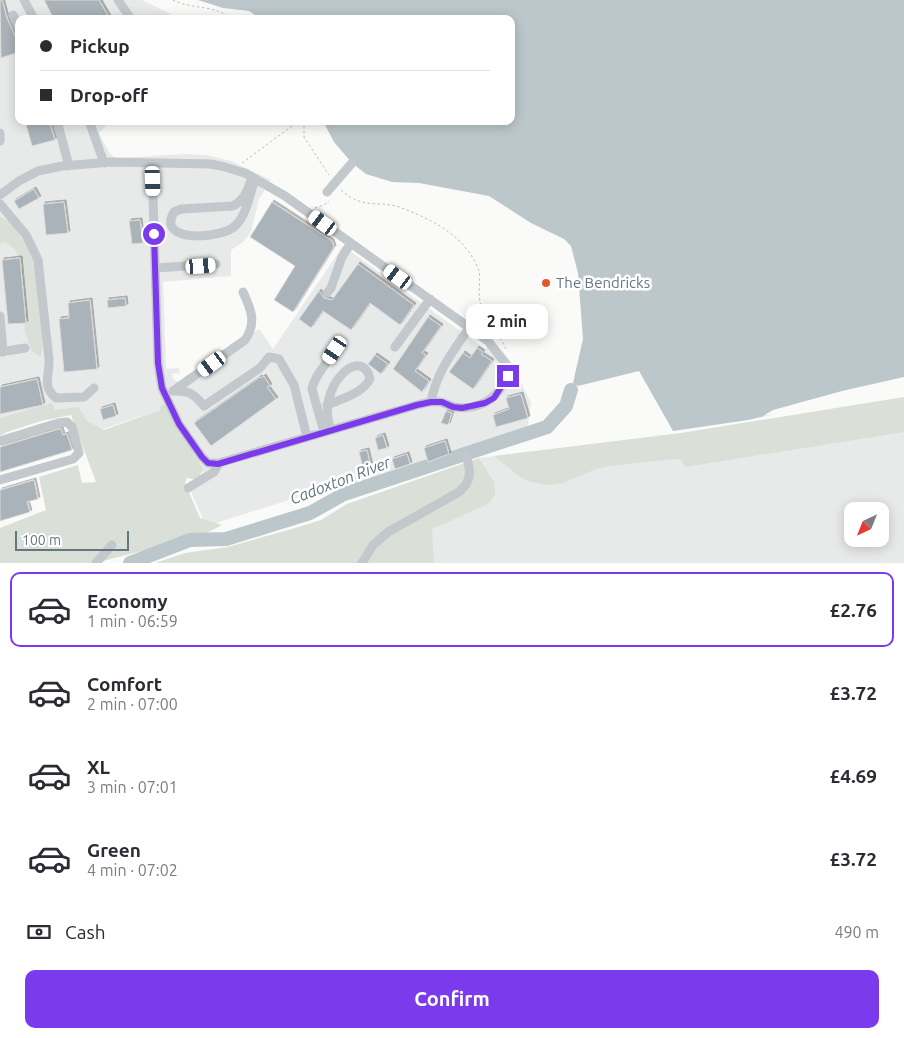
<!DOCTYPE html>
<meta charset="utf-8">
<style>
:root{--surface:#fff;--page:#f2f2f3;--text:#2b2b33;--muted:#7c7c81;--line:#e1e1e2;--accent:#7c3aed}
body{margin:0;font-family:Ubuntu,sans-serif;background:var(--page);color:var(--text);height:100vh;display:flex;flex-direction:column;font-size:19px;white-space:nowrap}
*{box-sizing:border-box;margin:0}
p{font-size:16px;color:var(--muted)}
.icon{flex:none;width:28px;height:28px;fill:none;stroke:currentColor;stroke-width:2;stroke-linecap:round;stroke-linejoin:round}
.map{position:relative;height:563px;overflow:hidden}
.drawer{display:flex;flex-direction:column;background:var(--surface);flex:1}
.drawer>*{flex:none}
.top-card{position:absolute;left:15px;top:15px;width:500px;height:110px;border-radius:10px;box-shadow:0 2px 12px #0003;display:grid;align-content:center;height:110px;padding:0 25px;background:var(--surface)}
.needle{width:32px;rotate:223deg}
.controls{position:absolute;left:844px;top:502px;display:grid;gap:10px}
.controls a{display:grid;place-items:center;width:45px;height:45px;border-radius:10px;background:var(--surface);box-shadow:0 2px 12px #0003;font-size:25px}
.scale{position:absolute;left:15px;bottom:12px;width:114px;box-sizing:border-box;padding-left:5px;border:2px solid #657683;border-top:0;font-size:14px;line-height:18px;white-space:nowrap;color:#657683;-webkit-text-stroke:4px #fff;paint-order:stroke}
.end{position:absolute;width:22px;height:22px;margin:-11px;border:6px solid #7c3aed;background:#fff;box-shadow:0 0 0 2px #fff}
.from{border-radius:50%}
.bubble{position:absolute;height:35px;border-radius:10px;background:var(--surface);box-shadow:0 2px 12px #0003;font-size:16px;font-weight:700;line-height:35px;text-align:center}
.car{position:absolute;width:15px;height:30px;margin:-15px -8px;border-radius:6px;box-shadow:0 0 4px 1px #0007;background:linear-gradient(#fff 24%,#345 0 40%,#fff 0 76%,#345 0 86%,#fff 0)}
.top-card b{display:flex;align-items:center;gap:18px;height:48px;font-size:19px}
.top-card b+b{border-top:1px solid var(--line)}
.top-card i{width:12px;height:12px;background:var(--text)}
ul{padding:9px 0 0;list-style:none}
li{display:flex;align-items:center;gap:15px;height:75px;margin:0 10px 8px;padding:0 15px;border:2px solid transparent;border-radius:10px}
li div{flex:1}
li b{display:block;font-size:19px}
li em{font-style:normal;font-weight:700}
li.active{border-color:var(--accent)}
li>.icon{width:45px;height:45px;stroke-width:1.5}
.pay{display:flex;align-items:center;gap:12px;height:55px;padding:0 25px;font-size:19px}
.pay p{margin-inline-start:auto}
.button{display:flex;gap:10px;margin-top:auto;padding:10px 25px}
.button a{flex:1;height:58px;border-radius:10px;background:var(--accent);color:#fff;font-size:20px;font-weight:700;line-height:58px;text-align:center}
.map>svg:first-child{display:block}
.built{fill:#e8e9e9;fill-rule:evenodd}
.green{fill:#dadfd7}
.water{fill:#bbc7cb}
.pier{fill:#fafaf8}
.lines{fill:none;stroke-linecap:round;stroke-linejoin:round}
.river{stroke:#bbc7cb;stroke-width:14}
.building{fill:#aab3b9;stroke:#dcdcda;filter:url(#shadow)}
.path{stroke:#bbbfc2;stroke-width:1;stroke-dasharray:2.5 2.5;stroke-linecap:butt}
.minor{stroke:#c3c8cc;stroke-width:9}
.route{stroke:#7c3aed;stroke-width:6}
.poi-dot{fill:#e4572e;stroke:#fff;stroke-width:2}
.labels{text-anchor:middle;stroke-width:5;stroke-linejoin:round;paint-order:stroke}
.poi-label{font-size:15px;fill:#657683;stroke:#fff;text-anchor:start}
.water-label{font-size:16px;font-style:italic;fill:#60757c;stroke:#fff}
</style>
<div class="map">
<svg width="904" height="563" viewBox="0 0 904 563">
<defs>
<filter id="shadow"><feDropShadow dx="2" dy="-2" stdDeviation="0" flood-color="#0004"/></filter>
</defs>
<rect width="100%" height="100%" fill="#fafaf8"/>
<path class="built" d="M0,0H142L181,19H19V121H110L99,133L110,154L116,158L184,154L207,155L231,161L271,180L259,199L251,232L243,242L231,250V276L163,282L166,369L179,368L180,373L172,374L173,379L178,382L188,380L259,329L273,349L343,246L485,349L493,340L511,362L531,403L527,432L475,446L344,489L340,484L206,526L189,487L206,478L173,434L160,410L88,434L79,409L0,419Z
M904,406V563H164L286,541L479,458ZM852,511H880V539H852Z"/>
<path class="green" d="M0,217C3,218 7,220 10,222C13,225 29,250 31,255C37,270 47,345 40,357L32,351L25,332L22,273L16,250L6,242L0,244Z
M904,397V432L685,467L681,460L673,459L609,466L596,469L563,483L550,485L530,482L519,476L494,456L681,433Z
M52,403L55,410L78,407L88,422L104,430L160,410L161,405H166L203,469L198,480L187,478L185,483L200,518L222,525L201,536L95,563H0V528L46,510L39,477L78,465L82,483L96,482L71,415L41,421L7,432L0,436V418Z
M479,458L494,482L495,494L492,499L488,504L432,529L434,563H155L185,553L228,547L302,526L321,520L347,504Z"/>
<path class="water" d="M198,0H904V390L819,403L748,420L673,431L639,371L578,386L573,383L583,339L578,273L571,246L564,239L531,223L489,196L419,183L392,182L366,174L352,163L334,142L323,121H511V19H261L249,11L223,8Z"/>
<path class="pier" d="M904,377V392L763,416L773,410L842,391Z"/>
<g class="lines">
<path class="river" d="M130,563L190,540L226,539L310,513L344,494L547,427L566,406L571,390"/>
</g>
<path class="building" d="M0,0H2L7,18L19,45V52L1,58Z
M44,0H99L110,19H54Z
M25,121H49L55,140L32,146Z
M34,189L39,198L19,209L14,201Z
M64,202L68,233L46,235L43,204Z
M272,202L332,241L334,247L293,312L274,300L295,266L250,237Z
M140,220L143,243L132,244L129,221Z
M20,258L26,323L8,324L2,260Z
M358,264L414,305L400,325L370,303L351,330L323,311L311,328L299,319L319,291L324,298L332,300Z
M125,298L126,306L108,308L107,300Z
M90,300L97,369L64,372L59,319L69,318L68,303Z
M428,317L441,326L422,353L426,355L415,371L429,381L422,392L393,369Z
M477,348L483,352L481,354L492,361L473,389L449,372L463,353L470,358Z
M375,355L388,364L381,374L368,364Z
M264,376L270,386L267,387L276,399L211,446L194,423L260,377L261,378Z
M37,379L43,405L0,414V387Z
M521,394L528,418L496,427L493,415L509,409L506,398Z
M113,405L116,416L103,420L100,409Z
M446,411L452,413L448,425L441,423Z
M59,429H61L63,435L67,434L72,450L0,472V447Z
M383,435L387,448L378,450L375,438Z
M445,441L449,454L428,462L424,448Z
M367,450L372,471L364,472L359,452Z
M407,454L410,464L395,469L392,459Z
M34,480L38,499L27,502L30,512L0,521V490Z"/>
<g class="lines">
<path class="path" d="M173,0C188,9 219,5 230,19
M304,121V137L329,175
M242,163L299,121
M341,190C364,211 379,199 402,208C430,219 459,233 474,260C476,264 478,267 479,271C481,282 477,293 481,305C487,322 500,335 507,351
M315,208L324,205L329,201"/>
<path class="minor" d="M24,0L34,19
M118,0L131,19
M13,15L19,28
M57,121L69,166
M89,121L104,163
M0,133V141
M252,177C248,189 245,200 233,206L181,209L174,212C155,244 224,239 236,225C247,214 250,193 255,179
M327,192L352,163
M0,195L19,181L38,171L62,166L111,162L210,164L221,166L245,173L285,196L488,341L509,368C508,376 505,381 500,389C491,403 472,410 455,407C450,406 445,403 440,402C432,401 424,403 417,405L219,463H208L202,457L179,424L162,388L158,363L152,163
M0,204L26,235L38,260L49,359C50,375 41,386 56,398L84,397L94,388
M155,268L216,264
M327,293L331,288L342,257L351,243
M0,316L3,352
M395,347L430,299
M0,352L25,348
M173,391C190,391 193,393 204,406L260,368L269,357L279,359L294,385L307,437
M173,391L245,340C257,323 251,309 243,292
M431,402C436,373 453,351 469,328
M327,405C341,399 362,394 370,379C362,343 314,388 331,430
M324,432L312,389C315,371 334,360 336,341
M0,441L58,423L67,422L72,427L79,453L73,459L0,480
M188,488L214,472L219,463
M96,563L112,545
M362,563L373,545L388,532L459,492C472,481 471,471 466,455"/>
</g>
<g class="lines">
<path class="route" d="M154,234L158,363L162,388L179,424L202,457L208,463L218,464L417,405L431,402H442L453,407L462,408L485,403L494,398L508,376"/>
</g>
<circle class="poi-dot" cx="546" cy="283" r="5"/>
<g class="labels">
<g class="poi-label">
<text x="556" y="288">The Bendricks</text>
</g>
<g class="water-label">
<text transform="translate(340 480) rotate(-21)" y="6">Cadoxton River</text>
</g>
</g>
</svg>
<div class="controls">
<a><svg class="needle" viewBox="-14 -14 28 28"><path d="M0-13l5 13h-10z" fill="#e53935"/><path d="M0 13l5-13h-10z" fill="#7c7c81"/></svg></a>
</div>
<div class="scale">100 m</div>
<i class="end from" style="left:154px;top:234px"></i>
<i class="end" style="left:508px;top:376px"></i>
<div class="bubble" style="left:466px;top:304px;width:82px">2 min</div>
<i class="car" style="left:153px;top:181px;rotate:178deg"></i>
<i class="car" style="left:323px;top:223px;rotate:306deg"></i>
<i class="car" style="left:201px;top:266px;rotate:86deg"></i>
<i class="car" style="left:398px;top:277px;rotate:306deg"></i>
<i class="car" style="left:335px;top:350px;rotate:214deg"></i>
<i class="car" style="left:212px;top:364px;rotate:234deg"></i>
<div class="top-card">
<b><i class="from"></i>Pickup</b>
<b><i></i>Drop-off</b>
</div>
</div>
<section class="drawer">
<ul>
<li class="active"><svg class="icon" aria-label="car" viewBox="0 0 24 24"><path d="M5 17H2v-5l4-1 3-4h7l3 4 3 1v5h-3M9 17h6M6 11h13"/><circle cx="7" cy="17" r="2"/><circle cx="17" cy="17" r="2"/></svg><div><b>Economy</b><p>1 min · 06:59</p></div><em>£2.76</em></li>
<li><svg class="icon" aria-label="car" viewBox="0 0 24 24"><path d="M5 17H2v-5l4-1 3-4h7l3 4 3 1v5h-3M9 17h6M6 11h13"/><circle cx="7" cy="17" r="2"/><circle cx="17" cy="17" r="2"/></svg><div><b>Comfort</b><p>2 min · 07:00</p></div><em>£3.72</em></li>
<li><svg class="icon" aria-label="car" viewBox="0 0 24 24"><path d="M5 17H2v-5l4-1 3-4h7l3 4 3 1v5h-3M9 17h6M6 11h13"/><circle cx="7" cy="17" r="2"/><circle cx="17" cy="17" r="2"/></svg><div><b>XL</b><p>3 min · 07:01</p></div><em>£4.69</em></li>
<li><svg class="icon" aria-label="car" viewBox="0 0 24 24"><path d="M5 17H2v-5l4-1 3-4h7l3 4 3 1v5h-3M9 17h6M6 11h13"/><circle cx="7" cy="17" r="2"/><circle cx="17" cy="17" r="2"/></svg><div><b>Green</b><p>4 min · 07:02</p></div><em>£3.72</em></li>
</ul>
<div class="pay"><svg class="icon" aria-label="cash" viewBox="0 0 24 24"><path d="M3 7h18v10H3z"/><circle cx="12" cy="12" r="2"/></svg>Cash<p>490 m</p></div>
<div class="button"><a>Confirm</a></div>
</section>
